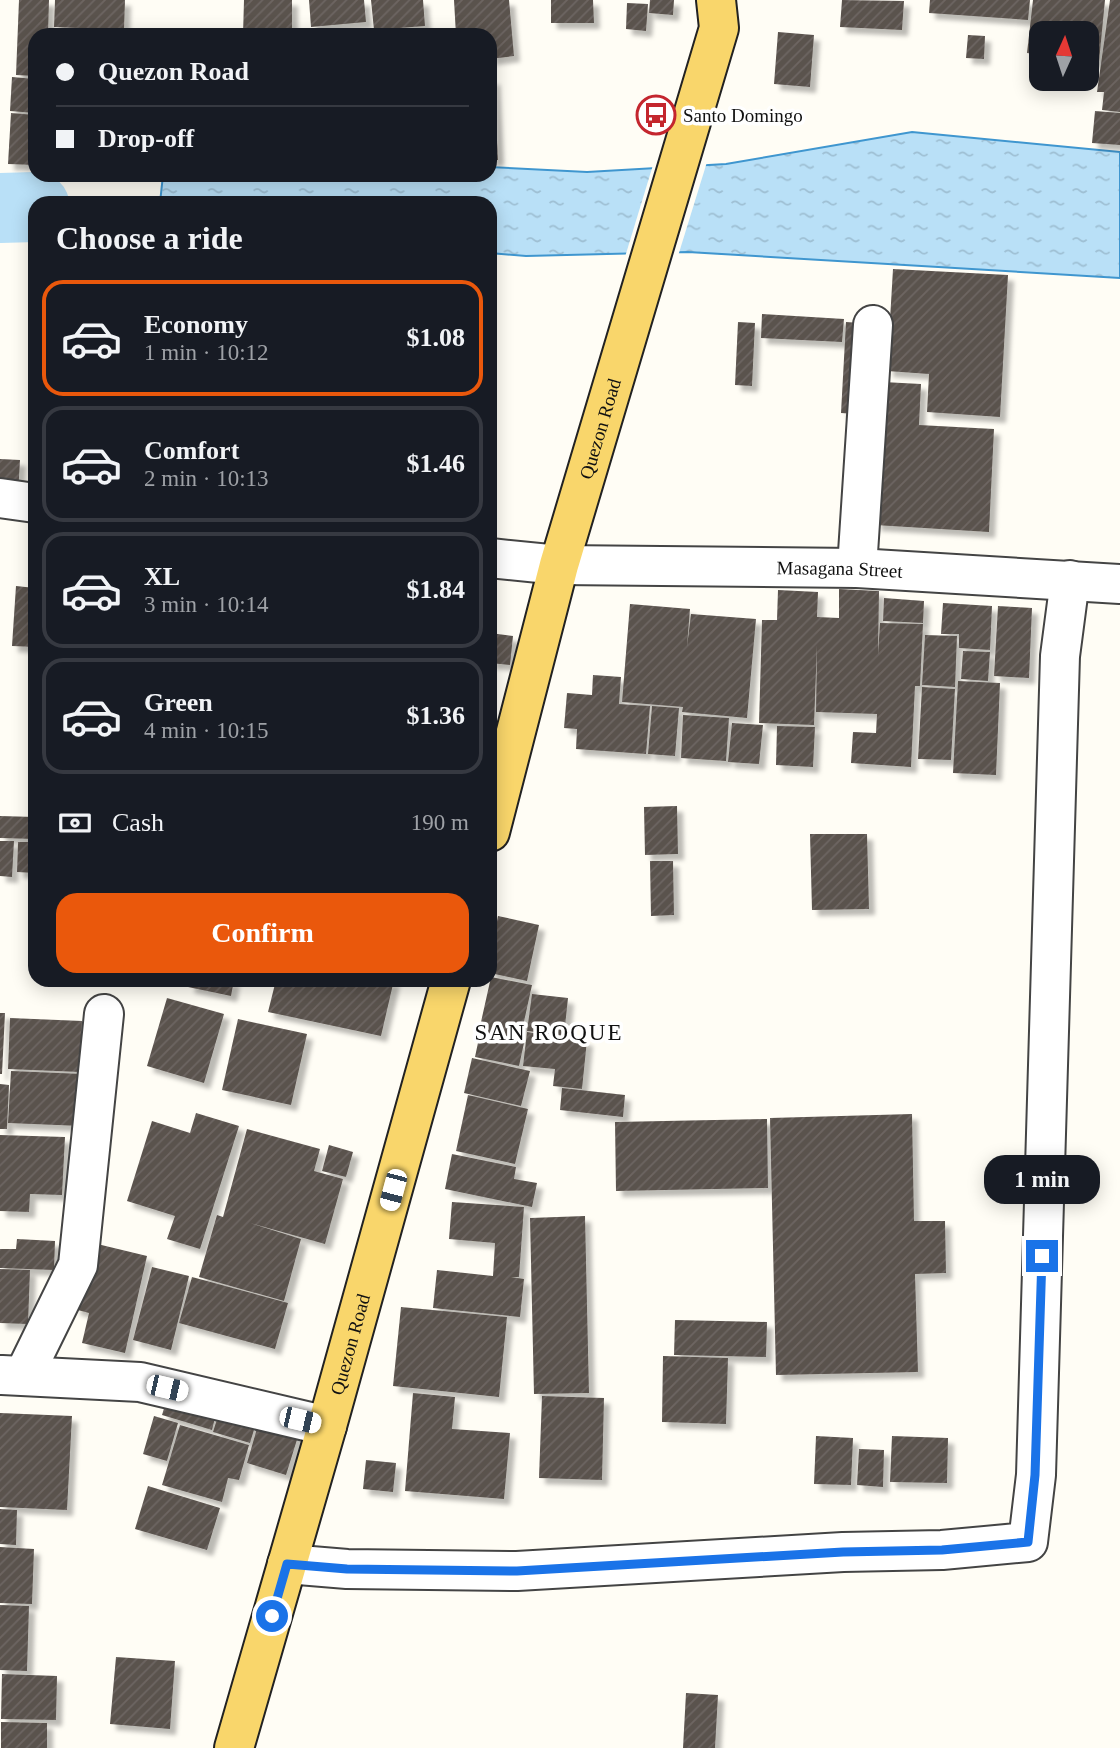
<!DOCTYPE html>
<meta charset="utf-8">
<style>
:root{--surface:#171b24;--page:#20242c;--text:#f1f3f6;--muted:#9ea1a6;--line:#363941;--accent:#ea580c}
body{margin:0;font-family:Georgia,serif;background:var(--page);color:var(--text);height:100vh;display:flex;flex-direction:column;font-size:26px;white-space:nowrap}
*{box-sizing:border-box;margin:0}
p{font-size:23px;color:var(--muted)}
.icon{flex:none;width:38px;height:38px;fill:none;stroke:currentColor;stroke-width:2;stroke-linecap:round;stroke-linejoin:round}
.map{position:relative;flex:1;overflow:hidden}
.sheet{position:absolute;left:28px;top:196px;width:469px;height:791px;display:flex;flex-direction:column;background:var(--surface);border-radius:21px;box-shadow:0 4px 18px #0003}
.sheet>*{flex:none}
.top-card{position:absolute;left:28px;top:28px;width:469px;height:154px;border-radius:21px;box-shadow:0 4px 18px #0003;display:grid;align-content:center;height:154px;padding:0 28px;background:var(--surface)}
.needle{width:46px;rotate:3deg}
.fabs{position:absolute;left:1029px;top:21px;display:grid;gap:14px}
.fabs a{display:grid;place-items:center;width:70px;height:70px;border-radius:14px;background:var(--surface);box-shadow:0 4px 18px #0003;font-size:35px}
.end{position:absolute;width:32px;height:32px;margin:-16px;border:9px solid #1a73e8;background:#fff;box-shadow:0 0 0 4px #fff}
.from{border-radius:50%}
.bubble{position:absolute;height:49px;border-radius:21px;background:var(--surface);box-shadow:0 4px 18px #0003;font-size:23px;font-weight:700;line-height:49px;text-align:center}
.car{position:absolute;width:21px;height:42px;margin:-21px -10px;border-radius:9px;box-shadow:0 0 5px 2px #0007;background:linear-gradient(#fff 24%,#345 0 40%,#fff 0 76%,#345 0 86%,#fff 0)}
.top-card b{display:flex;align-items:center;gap:24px;height:66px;font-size:26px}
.top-card b+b{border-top:2px solid var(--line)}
.top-card i{width:18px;height:18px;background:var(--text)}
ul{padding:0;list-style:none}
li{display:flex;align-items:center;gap:21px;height:116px;margin:0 14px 10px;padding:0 14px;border:4px solid var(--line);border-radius:21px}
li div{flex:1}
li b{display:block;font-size:26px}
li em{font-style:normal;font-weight:700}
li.selected{border-color:var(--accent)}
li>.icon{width:63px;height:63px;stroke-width:1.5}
h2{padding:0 28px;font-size:32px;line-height:84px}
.pay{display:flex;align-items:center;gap:18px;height:77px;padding:0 28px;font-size:26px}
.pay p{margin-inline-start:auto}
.button{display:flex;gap:14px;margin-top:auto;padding:14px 28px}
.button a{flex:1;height:80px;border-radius:21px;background:var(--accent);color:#fff;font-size:28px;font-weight:700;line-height:80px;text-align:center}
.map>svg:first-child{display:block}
.water{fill:url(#water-ripples);stroke:#3f96cf;stroke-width:2}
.pier{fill:#fffdf5}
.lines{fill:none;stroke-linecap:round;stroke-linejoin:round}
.river{stroke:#b9e0f7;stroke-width:70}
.building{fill:url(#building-hatch);filter:url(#shadow)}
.minor-casing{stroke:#444;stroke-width:42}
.major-casing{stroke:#222;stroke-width:42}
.minor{stroke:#fff;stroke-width:38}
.major{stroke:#f9d66b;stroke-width:38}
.route{stroke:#1a73e8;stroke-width:9}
.labels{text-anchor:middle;stroke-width:7;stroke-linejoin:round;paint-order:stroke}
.poi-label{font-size:19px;fill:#111;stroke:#fff;text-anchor:start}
.street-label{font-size:19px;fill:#111;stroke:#fff}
.quarter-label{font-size:23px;letter-spacing:2px;fill:#111;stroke:#fff}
</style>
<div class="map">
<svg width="1120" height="1748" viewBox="0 0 1120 1748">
<defs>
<pattern id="water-ripples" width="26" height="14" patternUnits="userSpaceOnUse" patternTransform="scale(1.75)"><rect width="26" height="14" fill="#b9e0f7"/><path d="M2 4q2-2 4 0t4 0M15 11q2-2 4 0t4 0" fill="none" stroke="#9ebfd3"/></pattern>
<pattern id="building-hatch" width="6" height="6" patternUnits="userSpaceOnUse" patternTransform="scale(1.75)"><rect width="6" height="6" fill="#5a524d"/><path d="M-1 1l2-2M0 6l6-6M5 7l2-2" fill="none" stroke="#6d6662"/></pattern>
<filter id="shadow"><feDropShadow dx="6" dy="6" stdDeviation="2" flood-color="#0004"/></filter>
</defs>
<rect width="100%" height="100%" fill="#fffdf5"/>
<path class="water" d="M912,132L1120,152V278L688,252L526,256L490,253V203H160L163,175H490V167L587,172L726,164Z"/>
<path class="pier" d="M707,162L678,256L625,257L653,165Z"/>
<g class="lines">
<path class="river" d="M0,208L35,207"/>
</g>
<path class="building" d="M19,0H49L48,35H35V76L16,75Z
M55,0H125L124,30L54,27Z
M244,0H292V35H243Z
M309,0H364L366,22L311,27Z
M371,0H423L425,26L374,30Z
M454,0H509L514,56L490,59V35H456Z
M551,0H593L594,23H551Z
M650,0H674L673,15L649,13Z
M842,0L904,1L902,30L840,27Z
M930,0H1030L1028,20L929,13Z
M1033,0H1105L1099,62L1087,61V33H1041V55L1027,53Z
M1110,0H1120V112L1102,110L1104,92H1097Z
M627,3L648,4L646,31L626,29Z
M410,31V35H370V32Z
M778,32L814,35L810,87L774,84Z
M968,35L985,36L984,59L966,58Z
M12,77L35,79V113L10,111Z
M490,79H494L498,160L490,161Z
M1095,111L1120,113V145L1092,143Z
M11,113L35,115V165L8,164Z
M893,269L1008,275L1000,417L927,412L929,374L887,371Z
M762,314L844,319L842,342L761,338Z
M738,322L755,323L752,386L735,385Z
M846,322L860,323L855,414L841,413Z
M883,382L921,384L919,425L994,429L989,532L875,525Z
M0,459L20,460L18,495L0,494Z
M16,586L35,588V647L12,646Z
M839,589L879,591L878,655L880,623L923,624L920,686H915L911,767L851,763L853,732L876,733L877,714L816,712L817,645L814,725L759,723L762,620H777L778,590L818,592L817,617L839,618Z
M884,598L924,601L923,623L883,621Z
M943,603L992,606L990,650L959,648V634H941Z
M630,604L690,609L687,647L691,614L756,619L747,718L682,712L683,707L622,702Z
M998,606L1032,608L1029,678L994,676Z
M490,633L513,636L510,665L490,663Z
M925,635L957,636L955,687L922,685Z
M963,651L990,652L988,681L961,679Z
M593,675L621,677L619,704L650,706L646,754L576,749L577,729L564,728L567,693L592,695Z
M958,681L1000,683L996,775L953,773Z
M922,687L955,689L951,760L918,759Z
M652,706L679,708L675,756L648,754Z
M683,715L729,718L726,761L681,758Z
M732,723L763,725L759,764L728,762Z
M777,726L815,727L813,767L776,765Z
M677,806L678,854L645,855L644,807Z
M0,816L35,817V839L0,838Z
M810,834H867L869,909L812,910Z
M0,841H14L12,877L0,876Z
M18,842H35V873L17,872Z
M650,861H673L674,915L651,916Z
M498,916L539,925L527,981L490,973V954Z
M491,977L532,985L520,1040L479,1031Z
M190,980H234L231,996L188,987Z
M276,980H394L381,1036L268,1012Z
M532,994L568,998L564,1036L527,1031Z
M167,998L224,1014L204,1083L147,1066Z
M0,1013H5L2,1074H0Z
M10,1018L82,1021L80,1072L8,1069Z
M238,1019L307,1034L291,1105L222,1090Z
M527,1032L587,1040L582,1089L553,1086L555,1069L523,1066Z
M480,1033L524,1043L519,1066L475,1057Z
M472,1058L530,1071L521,1106L464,1093Z
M11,1071L83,1074L81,1126L8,1123Z
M0,1084L9,1085L7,1129H0Z
M562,1088L625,1095L623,1117L560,1110Z
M468,1095L528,1109L515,1164L456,1151Z
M196,1113L239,1126L200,1249L167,1239L175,1216L127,1201L152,1121L190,1133Z
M912,1114L914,1221H945L946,1273L915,1274L918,1372L776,1375L770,1118Z
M767,1119L768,1188L616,1191L615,1122Z
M247,1129L320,1149L314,1171L343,1179L325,1244L250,1223L301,1239L284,1301L199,1277L217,1215L223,1217Z
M0,1135L65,1137L62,1195L30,1194L29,1212L0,1211Z
M329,1145L353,1152L346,1177L322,1171Z
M452,1154L516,1167L514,1179L537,1183L532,1207L445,1189Z
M452,1202L524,1207L519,1277H511L524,1279L520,1317L433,1308L437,1270L493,1276L495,1243L449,1239Z
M585,1216L589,1393L534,1394L530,1218Z
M17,1239L55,1241L54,1270L0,1268V1249H16Z
M89,1242L147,1256L125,1353L82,1343L89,1313L74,1309Z
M152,1267L189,1276L171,1350L133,1340Z
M0,1269L30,1270L28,1324L0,1323Z
M192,1277L288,1303L275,1349L179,1323Z
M401,1307L507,1317L499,1397L393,1386Z
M675,1320L767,1322L766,1357L674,1355Z
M663,1356L728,1358L726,1424L662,1422Z
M169,1392L218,1406L212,1430L162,1415Z
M413,1393L455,1397L452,1429L510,1433L504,1499L405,1491Z
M542,1396L604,1398L602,1480L539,1478Z
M222,1403L259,1413L250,1443L213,1432Z
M0,1413L72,1416L67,1510L0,1507Z
M154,1416L178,1423L167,1461L143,1454Z
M260,1418L300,1430L286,1475L247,1463Z
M180,1425L249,1445L239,1480L228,1478L222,1502L162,1485Z
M816,1436L853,1438L851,1485L814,1484Z
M892,1436L948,1438L947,1483L890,1482Z
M859,1449L884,1450L883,1487L857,1485Z
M366,1460L396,1463L393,1492L363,1489Z
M148,1486L220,1508L207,1550L135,1529Z
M0,1509L17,1510L16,1545L0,1544Z
M0,1547L34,1549L32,1604L0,1603Z
M0,1605L29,1606L27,1671L0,1670Z
M116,1657L175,1661L170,1729L110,1724Z
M2,1674L57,1676L56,1720L1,1719Z
M686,1693L718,1695L715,1748H683Z
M1,1722L47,1723V1748H1Z"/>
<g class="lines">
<defs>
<g id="minor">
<path d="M0,498L35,503"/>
<path id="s1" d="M490,558L559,565L857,568L1120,584"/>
<path d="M857,568L873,325"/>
<path d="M2,1375L140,1382L327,1426"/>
<path d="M24,1375L78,1265L104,1014"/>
<path d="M287,1564L347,1569L517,1571L843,1552L942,1550L1028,1542L1036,1475L1060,656L1070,580"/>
</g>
<g id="major">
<path id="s2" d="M490,832L559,565L719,28L716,0"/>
<path id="s3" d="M234,1748L327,1426L451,980"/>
</g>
</defs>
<use href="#minor" class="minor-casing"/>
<use href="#major" class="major-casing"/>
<use href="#minor" class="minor"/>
<use href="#major" class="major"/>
</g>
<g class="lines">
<path class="route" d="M272,1616L287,1564L347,1569L517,1571L843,1552L942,1550L1028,1542L1035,1475L1042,1256"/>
</g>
<defs>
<symbol id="bus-ring" viewBox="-11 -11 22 22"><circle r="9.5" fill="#fff" stroke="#c4262e" stroke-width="1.5"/><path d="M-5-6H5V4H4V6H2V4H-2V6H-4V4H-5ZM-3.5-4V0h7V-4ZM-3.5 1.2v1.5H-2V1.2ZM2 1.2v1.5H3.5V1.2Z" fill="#c4262e"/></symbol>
</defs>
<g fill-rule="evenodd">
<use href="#bus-ring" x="634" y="93" width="44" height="44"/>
</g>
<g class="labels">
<g class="poi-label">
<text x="683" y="122">Santo Domingo</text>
</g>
<g class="street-label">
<text dy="7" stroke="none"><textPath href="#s2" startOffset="418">Quezon Road</textPath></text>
<text dy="7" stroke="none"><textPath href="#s1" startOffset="350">Masagana Street</textPath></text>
<text dy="7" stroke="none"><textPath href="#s3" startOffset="420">Quezon Road</textPath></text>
</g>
<g class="quarter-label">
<text x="549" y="1040">SAN ROQUE</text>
</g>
</g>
</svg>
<div class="fabs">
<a><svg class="needle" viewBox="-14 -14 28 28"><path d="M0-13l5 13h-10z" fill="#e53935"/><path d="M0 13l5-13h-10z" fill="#9ea1a6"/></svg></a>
</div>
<i class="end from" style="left:272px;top:1616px"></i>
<i class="end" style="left:1042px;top:1256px"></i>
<div class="bubble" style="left:984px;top:1155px;width:116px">1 min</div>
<i class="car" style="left:393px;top:1190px;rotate:195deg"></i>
<i class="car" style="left:167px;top:1388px;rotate:103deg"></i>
<i class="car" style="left:300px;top:1420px;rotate:103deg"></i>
<div class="top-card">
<b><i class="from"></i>Quezon Road</b>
<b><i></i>Drop-off</b>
</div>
<section class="sheet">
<h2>Choose a ride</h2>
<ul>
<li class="selected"><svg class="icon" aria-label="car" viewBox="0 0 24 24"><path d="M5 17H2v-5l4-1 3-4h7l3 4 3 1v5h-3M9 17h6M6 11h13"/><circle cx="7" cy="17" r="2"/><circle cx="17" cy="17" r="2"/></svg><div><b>Economy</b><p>1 min · 10:12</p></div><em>$1.08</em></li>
<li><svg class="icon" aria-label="car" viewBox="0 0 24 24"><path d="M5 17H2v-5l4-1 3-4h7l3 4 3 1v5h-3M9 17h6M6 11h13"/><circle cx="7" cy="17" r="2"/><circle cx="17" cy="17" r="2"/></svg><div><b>Comfort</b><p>2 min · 10:13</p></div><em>$1.46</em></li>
<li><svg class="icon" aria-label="car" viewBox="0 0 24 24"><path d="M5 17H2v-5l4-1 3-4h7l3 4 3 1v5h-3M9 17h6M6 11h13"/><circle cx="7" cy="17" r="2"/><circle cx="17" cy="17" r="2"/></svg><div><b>XL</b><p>3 min · 10:14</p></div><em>$1.84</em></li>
<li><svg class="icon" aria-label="car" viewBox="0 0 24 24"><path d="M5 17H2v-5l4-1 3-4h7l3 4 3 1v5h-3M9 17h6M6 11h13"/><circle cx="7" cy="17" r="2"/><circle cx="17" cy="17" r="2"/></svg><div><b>Green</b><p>4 min · 10:15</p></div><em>$1.36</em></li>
</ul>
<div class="pay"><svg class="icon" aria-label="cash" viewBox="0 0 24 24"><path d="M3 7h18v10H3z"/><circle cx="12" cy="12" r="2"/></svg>Cash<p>190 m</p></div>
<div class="button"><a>Confirm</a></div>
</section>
</div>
